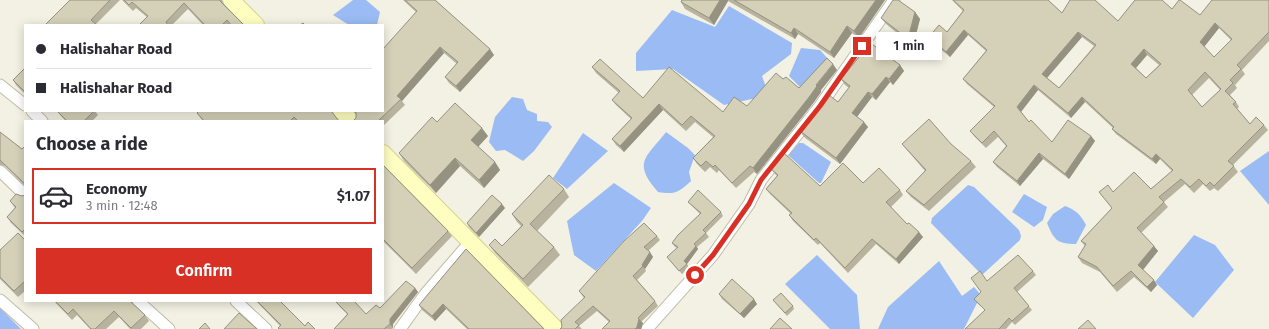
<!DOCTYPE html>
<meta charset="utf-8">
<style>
:root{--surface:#fff;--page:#f7f7f7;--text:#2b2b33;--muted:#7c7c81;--line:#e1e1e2;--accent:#d93025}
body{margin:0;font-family:"Fira Sans",sans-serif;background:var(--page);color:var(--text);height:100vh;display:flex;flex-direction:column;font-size:15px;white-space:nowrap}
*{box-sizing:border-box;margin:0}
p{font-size:13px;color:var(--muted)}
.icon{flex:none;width:22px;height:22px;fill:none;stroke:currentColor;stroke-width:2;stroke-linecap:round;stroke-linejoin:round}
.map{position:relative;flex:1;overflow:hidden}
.side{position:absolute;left:24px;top:120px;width:360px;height:182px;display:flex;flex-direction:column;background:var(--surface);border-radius:0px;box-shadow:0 2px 10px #0003}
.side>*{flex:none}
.top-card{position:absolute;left:24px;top:24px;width:360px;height:88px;border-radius:0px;box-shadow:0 2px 10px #0003;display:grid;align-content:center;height:88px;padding:0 12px;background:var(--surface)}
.end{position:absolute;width:18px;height:18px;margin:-9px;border:5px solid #d93025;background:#fff;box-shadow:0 0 0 2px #fff}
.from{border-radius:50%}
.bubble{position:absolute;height:28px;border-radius:0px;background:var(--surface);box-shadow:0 2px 10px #0003;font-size:13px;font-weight:600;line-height:28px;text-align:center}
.top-card b{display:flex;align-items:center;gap:14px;height:38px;font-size:15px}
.top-card b+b{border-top:1px solid var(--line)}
.top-card i{width:10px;height:10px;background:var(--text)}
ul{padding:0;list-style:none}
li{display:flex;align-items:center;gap:12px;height:56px;margin:0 8px 6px;padding:0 4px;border:2px solid transparent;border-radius:0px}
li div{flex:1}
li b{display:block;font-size:15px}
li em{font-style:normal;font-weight:600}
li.active{border-color:var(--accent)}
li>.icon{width:36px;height:36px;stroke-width:1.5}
h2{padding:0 12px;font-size:18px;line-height:48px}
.button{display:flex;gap:8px;margin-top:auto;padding:8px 12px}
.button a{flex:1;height:46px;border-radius:0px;background:var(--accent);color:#fff;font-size:16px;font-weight:600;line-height:46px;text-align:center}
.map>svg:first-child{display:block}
.water{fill:#9abbf4}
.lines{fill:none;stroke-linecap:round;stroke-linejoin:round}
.street-casing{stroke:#bfbca5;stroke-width:13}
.secondary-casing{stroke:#d5d38f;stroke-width:18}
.street{stroke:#fff;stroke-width:11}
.secondary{stroke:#fffec1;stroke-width:16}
.wall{fill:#b7b39e;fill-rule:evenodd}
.shaded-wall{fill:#959281}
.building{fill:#d5d0b8;stroke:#959281;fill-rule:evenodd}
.route{stroke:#d93025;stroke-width:5}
</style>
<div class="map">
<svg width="1269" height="329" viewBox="0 0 1269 329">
<rect width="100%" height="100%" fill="#f3f1e3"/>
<path class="water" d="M353,0H366L380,12L377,25H349L333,15Z
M729,6L792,43L791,54L762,76L766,87L757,98L724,105L673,69L636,71V53L672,10L715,27Z
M801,48L820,50L829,60L804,91L789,76Z
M512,97L523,99L527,110L537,114V121L548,122L552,127L534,151L523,161L505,150L496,151L489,142L495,117Z
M666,132L688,148L695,155L689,172L691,181C679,192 675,195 658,192C632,162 646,158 666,132Z
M583,133L608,151L567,189L553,178Z
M799,143H803L831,162L821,183H819L789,156L788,154Z
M1269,151V205L1240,171Z
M614,183L651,208L642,221L596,271L574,255L567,221Z
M968,185L974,187L1019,230L1021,236L1020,240L982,275L931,223L932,218Z
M1024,194L1047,207L1043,220L1034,227L1012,212Z
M1065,206C1076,210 1081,215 1086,225L1076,244C1057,244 1054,240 1047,223L1053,214Z
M1194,235L1215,245L1234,270L1193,318L1155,282Z
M817,255L857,295L860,329H830L785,284Z
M939,261L962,296L974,287L981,295L964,329H878L888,307Z
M0,308L21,329H0Z"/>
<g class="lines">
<defs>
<path id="street" d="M0,85L25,105
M32,111L42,121
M0,171L25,195
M0,300L33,329
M138,301L169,329
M236,301L266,329
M400,329L426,293L471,241
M647,329L713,255L749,204L761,180L820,106L894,0"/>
<path id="secondary" d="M231,0L256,25
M341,111L351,121
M383,153L556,329"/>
</defs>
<use href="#street" class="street-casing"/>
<use href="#secondary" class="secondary-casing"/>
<use href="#street" class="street"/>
<use href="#secondary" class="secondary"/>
</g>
<path class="wall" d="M70,0H120L96,24H46Z
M122,0H222L224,4L244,25H203L188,9L172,25H139L147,17L136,8L133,11Z
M403,0H435L494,55L460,92L449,83L445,77L457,64L444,53L402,101L405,105L383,126V121H353L356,118V114L353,111H383L416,12Z
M682,0H885L859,38L852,33L834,58L798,34L795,39L728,1L714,25L685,9L681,2Z
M952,0H1048L1062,13L1118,21L1172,9L1200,15L1269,0V41L1242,70L1245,74L1235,85L1237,88L1230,95L1236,102L1239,107L1237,109L1250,124L1264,125L1268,130L1233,165L1238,172L1218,191L1214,188L1210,191L1203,184L1194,193L1185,184L1164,202L1168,207L1141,233L1158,251L1143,270L1157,285L1151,292L1134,277L1117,292L1100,272L1082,263L1078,257L1085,246L1081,241L1112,208L1099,192H1113L1151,189L1172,171L1160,159L1156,164L1116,134L1112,129L1113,128L1085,102L1071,118L1038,90L1021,112L1029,122L1052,142L1091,136L1095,141L1069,179L1043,159L1020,186L997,167L993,162L1006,146L998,137L986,148L974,136L970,131L994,107L967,84L963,79L986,51L968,35L950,57L932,42L929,37L947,32L963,11ZM1219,28L1231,40L1214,57L1204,47ZM1082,37L1094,46L1059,88L1047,78ZM1147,55L1159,65L1146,78L1136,68ZM1209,78L1220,90L1202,107L1192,95Z
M915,12L920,19L913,46L886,24L881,18Z
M857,55L900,65L904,71L893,85L890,82L876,100L872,97L857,117L868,127L840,164L804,137L800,131L838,102L849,88L845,85L841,79L858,57Z
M592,67L643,98L723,112L747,106L783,79L799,88L837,70L821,90V92L814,102L757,174L754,172L736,188L719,170L717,173L710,167L705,172L697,164L693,158L713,137L695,122L686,131L663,110L624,152L616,145L612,139L631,119L616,105L612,100L619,93L596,73Z
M25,68V94L16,85L13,80Z
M58,111H95L98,115L92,121H66L61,116L58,112Z
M332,111V113L339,121H203L197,113Z
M437,122L488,136L478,147L495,162L500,170L484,188L460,166L436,193L404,161L399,153Z
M0,132L22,149L25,146V186L5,166L0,165Z
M902,144L971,161L976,167L929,211L911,197L906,191L925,171L907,150Z
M383,165L448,231L452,236L416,274L383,241Z
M771,169L820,186L863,183L900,190L903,195L891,207L907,224L923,237L899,264L876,244L848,273L820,243L818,245L793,221L789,215L791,214L770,194L766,189L777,176L775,174Z
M564,189L569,197L537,231L554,247L560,255L528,287L495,253L489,245L502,246L521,226L517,222L512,214Z
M25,195V236L11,223L7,217L15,208L10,201Z
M688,202L721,212L723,216L706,233L709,237L697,247L698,249L687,264L689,267L682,274L667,257L677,248L675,247L672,243L700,214Z
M505,208L479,237L469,227L467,223Z
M657,236L660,240L648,251L653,257L645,269L646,271L637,280L655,301L658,306L641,322L643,323L641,329H602L609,322L597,311L579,326L582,329H560L584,298L579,291Z
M25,240V291L18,297L0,279V250Z
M466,249L544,329H467L446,309L435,321L422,310L419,305Z
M1033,271L1036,275L1017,292L1032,310L1015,325L1012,322L1006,329H965L985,310L977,303L974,299L981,292L987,281Z
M415,288L418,292L393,324V328L392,329H334L347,314L340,307L336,302L366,314L380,308Z
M719,294L757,304L744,318L722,299Z
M773,300L793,306L794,309L787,316Z
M54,301H132V303L145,315L149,321L141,329H130L119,317L106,329H90L77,315L72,320Z
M256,301H280L305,326L315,329L280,326Z"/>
<path class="shaded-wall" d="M720,0H728V1L714,25L709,18Z
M876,0H885L859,38L854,31Z
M915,12L920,19L913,46L908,39Z
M1215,23L1219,28L1204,47L1200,42Z
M847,26L852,33L834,58L830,52Z
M794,28L798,34L795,39L791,33Z
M964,30L968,35L950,57L946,52Z
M1078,32L1082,37L1046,79L1042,74Z
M440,47L444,53L402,101L397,96Z
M490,49L494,55L460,92L456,86Z
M1144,49L1147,55L1135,69L1131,64Z
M833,64L837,70L821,90V92L814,102L757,174L753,168Z
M900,65L904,71L893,85L889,79Z
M886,77L890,82L876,100L872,94Z
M1034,85L1038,90L1020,113L1017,107Z
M868,92L872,97L856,118L852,113Z
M1082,97L1085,102L1071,118L1068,113Z
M659,104L663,110L624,152L620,146Z
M864,122L868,127L840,164L836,158Z
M482,128L488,136L477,148L471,140Z
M1091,136L1095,141L1069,179L1065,174Z
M1039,153L1043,159L1020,186L1017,181Z
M1156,154L1160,159L1156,164L1152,159Z
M455,158L460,166L436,193L430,185Z
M495,162L500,170L484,188L479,180Z
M502,204L505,208L479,237L476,233Z
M919,232L923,237L899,264L896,259Z
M696,246L698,249L687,264L684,261Z
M1154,246L1158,251L1142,271L1138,265Z
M650,252L653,257L645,269L642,265Z
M1154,280L1157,285L1151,292L1147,287Z
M415,288L418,292L393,324V328L390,324V319Z
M754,299L757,304L744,318L740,314Z
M443,304L446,309L435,321L432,316Z
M639,319L643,323L641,329H635Z"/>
<path class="building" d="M70,0H110L91,20L97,25H47L46,24Z
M124,0H220V1L244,25H231L227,20L222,25H205L184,3L166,22L168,25H139L148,16L132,2L129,5Z
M405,0H435L490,49L456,86L445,77L458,62L440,47L397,96L401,99L378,121H353L356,118V113L355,111H383V49L417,11Z
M682,0H720L709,18L681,2Z
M734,0H876L854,31L847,26L830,52L794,28L791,33Z
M893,0H898L915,12L908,39L881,18Z
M953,0H1048L1062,13L1070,0H1095L1118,21L1135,0H1162L1172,9L1179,0H1180L1200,15L1212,0H1269V32L1237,65L1241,69L1230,80L1233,83L1225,91L1236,102L1233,104L1250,124L1256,117L1264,125L1228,161L1234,166L1214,186L1210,182L1206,186L1199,179L1190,187L1181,179L1159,197L1164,202L1137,228L1154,246L1138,265L1154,280L1147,287L1131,271L1113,286L1097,267L1078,257L1086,244L1081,241L1112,208L1099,192L1108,185L1113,192L1134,172L1151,189L1173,170L1156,154L1152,159L1112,129L1114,127L1082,97L1068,113L1034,85L1017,107L1029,122L1031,120L1052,142L1068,120L1091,136L1065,174L1039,153L1017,181L993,162L1007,146L994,131L982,143L970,131L995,106L963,79L987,50L964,30L946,52L929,37L939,25L947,32L964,10ZM1215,23L1232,39L1214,57L1200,42ZM1078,32L1096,45L1059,88L1042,74ZM1144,49L1161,64L1146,78L1131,64ZM1205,72L1221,89L1202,107L1188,90Z
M303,23L305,25H300Z
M868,41L900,65L889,79L886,77L872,94L868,92L852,113L864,122L836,158L800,131L829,95L838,102L850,86L841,79L859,57L857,55Z
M827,58L833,64L816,85L817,86L810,96L753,168L750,166L732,183L715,165L713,167L706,161L701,166L693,158L715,136L691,116L682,125L659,104L620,146L612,139L632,118L612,100L620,91L592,67L600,59L643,98L669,67L723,112L734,97L747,106L776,73L783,79L786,77L799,88Z
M25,68V92L13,80Z
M455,103L482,128L471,140L495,162L479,180L455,158L430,185L399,153L432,117L437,122Z
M58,111H94L84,121H67L58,112Z
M199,111H331L339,121H298L294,117L290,121H204L197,113Z
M929,119L951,144L971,161L924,205L906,191L926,170L902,144Z
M0,132L22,149L25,146V184L0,160Z
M784,153L820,186L843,163L863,183L879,168L900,190L886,202L907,224L909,223L919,232L896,259L872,239L845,268L816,238L814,240L789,215L792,213L766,189L778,175L771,169Z
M383,165L448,231L412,268L383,239Z
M549,175L564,189L530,224L554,247L523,279L489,245L495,239L502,246L523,225L512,214Z
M698,190L721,212L703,230L706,233L694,244L696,246L684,261L687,264L679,271L667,257L678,247L672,243L678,235L701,213L688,202Z
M16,194L22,196L25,195V229L22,232L7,217L16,207L10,201Z
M492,195L502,204L476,233L467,223Z
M644,223L657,236L644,247L650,252L642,265L643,266L633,276L655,301L638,318L639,319L637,327L635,329H602L610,321L593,306L575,322L579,325L575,329H560L562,327L561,320L585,297L579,291L624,241Z
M18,233L25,240V281L14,291L0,277V250Z
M466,249L544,329H469L443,304L432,316L419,305Z
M1018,255L1033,271L1014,288L1029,306L1012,321L1009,318L999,329H965L985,310L974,299L981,292L971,278L980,271L987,281Z
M732,279L754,299L740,314L719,294Z
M406,281L415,288L390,319V324L384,329H334L348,314L336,302L337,301H354L366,314L376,305L380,308Z
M781,293L793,306L785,313L773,300Z
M55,301H130L145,315L131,328L114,311L95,329H91L73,309L68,314Z
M257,301H280L305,326L308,322L315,329H279L278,328L281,325Z
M239,313L257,329H224Z
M780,318L792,329H770Z
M1088,320L1096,329H1078Z
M205,323L210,329H199Z"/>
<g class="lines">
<path class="route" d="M695,275L713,255L749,204L761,180L820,106L862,46"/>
</g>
</svg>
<i class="end from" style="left:695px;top:275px"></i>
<i class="end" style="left:862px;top:46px"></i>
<div class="bubble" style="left:876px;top:32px;width:66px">1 min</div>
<div class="top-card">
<b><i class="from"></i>Halishahar Road</b>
<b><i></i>Halishahar Road</b>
</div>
<section class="side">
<h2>Choose a ride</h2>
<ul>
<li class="active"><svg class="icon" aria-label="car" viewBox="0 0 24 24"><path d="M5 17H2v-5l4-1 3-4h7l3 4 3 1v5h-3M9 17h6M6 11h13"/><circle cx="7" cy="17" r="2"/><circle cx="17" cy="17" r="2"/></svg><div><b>Economy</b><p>3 min · 12:48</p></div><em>$1.07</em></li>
</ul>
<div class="button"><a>Confirm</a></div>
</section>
</div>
